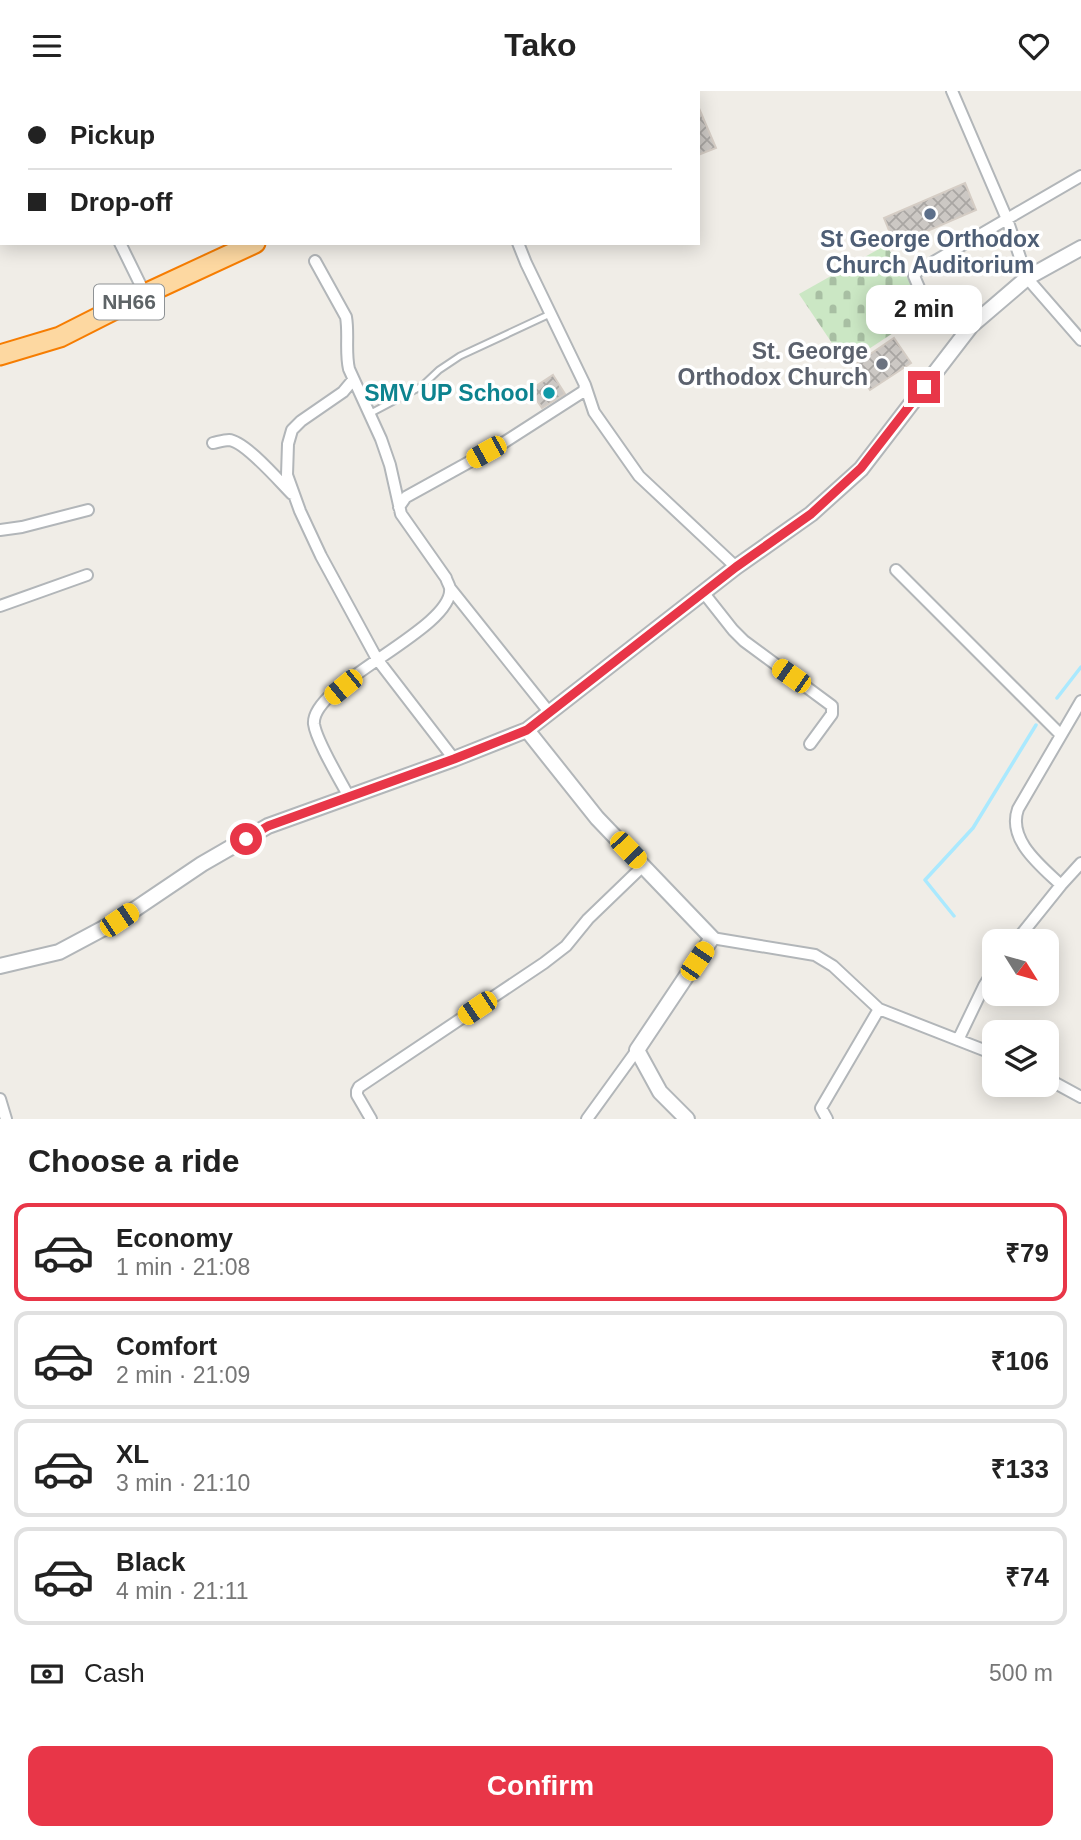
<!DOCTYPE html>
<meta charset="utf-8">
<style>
:root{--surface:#fff;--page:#f2f2f2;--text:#222;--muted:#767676;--line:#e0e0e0;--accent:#e83648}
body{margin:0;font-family:Arial,sans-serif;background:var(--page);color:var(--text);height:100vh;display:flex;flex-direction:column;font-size:26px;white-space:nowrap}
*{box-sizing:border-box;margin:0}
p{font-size:23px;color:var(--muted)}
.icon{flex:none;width:38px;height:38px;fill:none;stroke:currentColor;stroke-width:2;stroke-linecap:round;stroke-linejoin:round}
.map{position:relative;height:1028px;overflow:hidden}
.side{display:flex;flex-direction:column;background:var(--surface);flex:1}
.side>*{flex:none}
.top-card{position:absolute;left:0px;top:0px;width:700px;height:154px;box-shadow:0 4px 18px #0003;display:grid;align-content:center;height:154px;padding:0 28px;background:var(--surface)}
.needle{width:46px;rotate:127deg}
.fabs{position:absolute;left:982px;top:838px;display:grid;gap:14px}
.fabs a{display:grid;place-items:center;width:77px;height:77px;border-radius:14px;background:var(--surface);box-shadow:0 4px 18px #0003;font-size:35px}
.end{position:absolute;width:32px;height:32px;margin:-16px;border:9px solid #e83648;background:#fff;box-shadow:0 0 0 4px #fff}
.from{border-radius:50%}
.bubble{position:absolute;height:49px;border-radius:14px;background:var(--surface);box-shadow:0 4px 18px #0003;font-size:23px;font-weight:800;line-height:49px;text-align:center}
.car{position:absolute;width:21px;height:42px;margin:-21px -10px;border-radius:9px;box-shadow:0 0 5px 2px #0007;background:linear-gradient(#f5c518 24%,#345 0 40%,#f5c518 0 76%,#345 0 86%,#f5c518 0)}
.top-card b{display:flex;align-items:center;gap:24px;height:66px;font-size:26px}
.top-card b+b{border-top:2px solid var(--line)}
.top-card i{width:18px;height:18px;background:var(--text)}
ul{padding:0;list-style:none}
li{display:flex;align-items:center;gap:21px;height:98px;margin:0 14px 10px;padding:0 14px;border:4px solid var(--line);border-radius:14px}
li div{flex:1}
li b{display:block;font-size:26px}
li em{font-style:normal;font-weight:800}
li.active{border-color:var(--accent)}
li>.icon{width:63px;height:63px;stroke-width:1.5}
h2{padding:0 28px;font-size:32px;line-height:84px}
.pay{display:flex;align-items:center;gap:18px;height:77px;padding:0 28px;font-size:26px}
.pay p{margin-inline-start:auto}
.cta{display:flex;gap:14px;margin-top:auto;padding:14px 28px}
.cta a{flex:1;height:80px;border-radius:14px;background:var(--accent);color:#fff;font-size:28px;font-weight:800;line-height:80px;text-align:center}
header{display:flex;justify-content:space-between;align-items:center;height:91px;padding:0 28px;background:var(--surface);font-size:32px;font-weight:800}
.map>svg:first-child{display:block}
.cemetery{fill:url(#cemetery-stones)}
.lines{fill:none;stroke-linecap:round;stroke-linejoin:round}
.stream{stroke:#aae9fe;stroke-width:3.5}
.building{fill:url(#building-cross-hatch);stroke:#d5cdc5;stroke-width:2}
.service-casing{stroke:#b2b6b9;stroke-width:9}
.minor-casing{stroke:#b2b6b9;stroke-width:14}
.tertiary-casing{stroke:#b2b6b9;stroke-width:18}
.trunk-casing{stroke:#f67d02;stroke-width:23}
.service{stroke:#fff;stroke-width:5}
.minor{stroke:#fff;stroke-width:10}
.tertiary{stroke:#fff;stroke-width:14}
.trunk{stroke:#fdd8a1;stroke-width:19}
.route{stroke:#e83648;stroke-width:9}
.service-dot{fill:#5c6f8a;stroke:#fff;stroke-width:2.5}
.worship-dot{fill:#6b7280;stroke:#fff;stroke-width:2.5}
.culture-dot{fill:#0f9aa8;stroke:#fff;stroke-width:2.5}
.labels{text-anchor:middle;stroke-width:7;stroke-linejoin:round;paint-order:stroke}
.shield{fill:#fff;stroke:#8e9295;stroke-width:2}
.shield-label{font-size:21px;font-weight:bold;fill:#5e6467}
.service-label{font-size:23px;font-weight:bold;fill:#4e5e75;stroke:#fff}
.worship-label{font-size:23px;font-weight:bold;fill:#5b616d;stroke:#fff;text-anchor:end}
.culture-label{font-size:23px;font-weight:bold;fill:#0d838f;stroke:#fff;text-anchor:end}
</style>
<header><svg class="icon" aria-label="menu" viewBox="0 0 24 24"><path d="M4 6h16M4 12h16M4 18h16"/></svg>Tako<svg class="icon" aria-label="heart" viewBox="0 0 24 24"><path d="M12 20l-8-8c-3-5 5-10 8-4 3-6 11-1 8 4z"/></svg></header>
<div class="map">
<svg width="1081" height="1028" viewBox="0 0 1081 1028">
<defs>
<pattern id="cemetery-stones" width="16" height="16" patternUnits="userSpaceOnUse" patternTransform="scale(1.75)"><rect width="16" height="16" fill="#cbe7c4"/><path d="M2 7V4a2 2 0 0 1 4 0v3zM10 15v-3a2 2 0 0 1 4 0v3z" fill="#a8bfa3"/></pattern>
<pattern id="building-cross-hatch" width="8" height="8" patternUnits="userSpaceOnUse" patternTransform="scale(1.75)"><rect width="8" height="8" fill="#ccc8c4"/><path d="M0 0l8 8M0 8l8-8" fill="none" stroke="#a9a6a3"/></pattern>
</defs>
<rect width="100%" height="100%" fill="#f0ede7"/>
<path class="cemetery" d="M886,154L928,219L846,273L799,203Z"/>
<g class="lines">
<path class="stream" d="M1057,607L1081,576
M954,825L925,789L973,737L1036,634"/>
</g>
<path class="building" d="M698,15L716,57L698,64Z
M965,92L976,119L895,154L884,127Z
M894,247L911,272L870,299L853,275Z
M553,284L565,303L542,317L530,299Z"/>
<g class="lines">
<defs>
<path id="service" d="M371,322L422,295L439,279L460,265L550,223"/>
<path id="minor" d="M224,0L225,2
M486,0V2
M40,2L46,0
M0,13H2
M1081,85L1007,128L1027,187L1081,249
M120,152L145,203
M315,170L346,226C349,243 345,261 349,278L381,348L390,374L401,423L446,487C446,488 450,496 450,497C455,538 310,593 314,633C316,649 340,689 349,706
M920,199L914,185L918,180L1007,128L952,0
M353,289L343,301L301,330L292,339L288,353L287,384L300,420L321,465L377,568L454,668
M585,294L594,321L639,385L736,476
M213,352C218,351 224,349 229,349C245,350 280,391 292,403
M399,416L406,406L500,354L584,300L585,294L526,172L518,152
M0,439L22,436L88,419
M896,479L1061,644
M450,497L549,621
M703,501L733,539L744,550L832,615V623L810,653
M0,515L87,484
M1061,794C1041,775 1007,749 1018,718L1081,610
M712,847L815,864L833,875L879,918L994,963
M1016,850L1061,794L1081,772
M958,949L984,895L994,879
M1046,987L1081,1006
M0,1008L6,1028
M371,1028L357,1004V1000L359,996L544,872L566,855L588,828L643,775
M587,1028L637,959
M827,1028L821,1017L879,918"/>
<path id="tertiary" d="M0,875L59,861L119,829L202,773L268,735L454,668L527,639
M687,1028L660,1001L637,959L712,847L597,727L527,639L736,476L811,423L861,378L971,235L1027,187L1081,157"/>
<path id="trunk" d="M635,2L640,0
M0,264L60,246L145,203L255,152"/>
</defs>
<use href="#service" class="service-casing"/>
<use href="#minor" class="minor-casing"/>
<use href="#tertiary" class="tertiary-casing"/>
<use href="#trunk" class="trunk-casing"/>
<use href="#service" class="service"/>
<use href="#minor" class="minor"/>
<use href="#tertiary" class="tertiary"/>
<use href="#trunk" class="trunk"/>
</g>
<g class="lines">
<path class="route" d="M246,748L268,735L454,668L527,639L736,476L811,423L861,377L924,296"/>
</g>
<circle class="service-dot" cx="930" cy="123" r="7"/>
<circle class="worship-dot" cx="882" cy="273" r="7"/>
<circle class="culture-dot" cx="549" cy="302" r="7"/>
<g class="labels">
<rect class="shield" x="94" y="193.5" width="70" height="35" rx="5"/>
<g class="shield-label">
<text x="129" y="218">NH66</text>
</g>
<g class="service-label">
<text x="930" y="156">St George Orthodox<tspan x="930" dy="26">Church Auditorium</tspan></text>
</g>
<g class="worship-label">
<text x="868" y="268">St. George<tspan x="868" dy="26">Orthodox Church</tspan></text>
</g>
<g class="culture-label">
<text x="535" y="310">SMV UP School</text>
</g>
</g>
</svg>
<div class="fabs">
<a><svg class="needle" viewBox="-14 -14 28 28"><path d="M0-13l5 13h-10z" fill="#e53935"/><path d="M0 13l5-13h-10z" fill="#767676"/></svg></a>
<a><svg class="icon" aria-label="layers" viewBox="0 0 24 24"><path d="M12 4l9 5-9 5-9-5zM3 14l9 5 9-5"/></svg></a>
</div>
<i class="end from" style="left:246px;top:748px"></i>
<i class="end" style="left:924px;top:296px"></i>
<div class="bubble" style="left:866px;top:194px;width:116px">2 min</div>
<i class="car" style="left:486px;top:361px;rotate:241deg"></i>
<i class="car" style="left:791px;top:585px;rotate:305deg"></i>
<i class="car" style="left:343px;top:596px;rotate:231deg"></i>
<i class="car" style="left:628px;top:759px;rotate:136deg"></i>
<i class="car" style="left:119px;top:829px;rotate:56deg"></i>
<i class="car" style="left:697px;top:870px;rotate:34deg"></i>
<i class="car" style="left:477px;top:917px;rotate:236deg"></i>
<div class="top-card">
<b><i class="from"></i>Pickup</b>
<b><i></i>Drop-off</b>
</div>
</div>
<section class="side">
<h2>Choose a ride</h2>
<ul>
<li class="active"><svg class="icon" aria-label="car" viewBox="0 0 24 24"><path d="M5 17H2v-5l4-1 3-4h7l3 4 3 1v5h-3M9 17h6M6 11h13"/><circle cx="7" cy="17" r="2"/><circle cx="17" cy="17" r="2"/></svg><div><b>Economy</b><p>1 min · 21:08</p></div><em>₹79</em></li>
<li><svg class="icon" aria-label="car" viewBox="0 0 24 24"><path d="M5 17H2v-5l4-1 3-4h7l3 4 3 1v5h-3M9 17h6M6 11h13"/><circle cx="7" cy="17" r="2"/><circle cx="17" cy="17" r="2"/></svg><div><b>Comfort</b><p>2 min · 21:09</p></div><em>₹106</em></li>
<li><svg class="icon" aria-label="car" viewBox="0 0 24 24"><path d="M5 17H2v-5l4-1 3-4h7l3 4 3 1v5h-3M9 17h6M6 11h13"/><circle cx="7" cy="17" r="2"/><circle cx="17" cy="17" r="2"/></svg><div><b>XL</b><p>3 min · 21:10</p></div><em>₹133</em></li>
<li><svg class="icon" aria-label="car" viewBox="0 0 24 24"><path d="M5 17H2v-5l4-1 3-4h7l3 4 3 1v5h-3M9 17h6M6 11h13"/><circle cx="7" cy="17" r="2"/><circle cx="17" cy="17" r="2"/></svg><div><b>Black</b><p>4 min · 21:11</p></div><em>₹74</em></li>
</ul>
<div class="pay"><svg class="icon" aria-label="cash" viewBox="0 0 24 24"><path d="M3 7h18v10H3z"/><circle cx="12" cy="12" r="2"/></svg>Cash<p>500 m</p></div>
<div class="cta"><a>Confirm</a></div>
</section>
